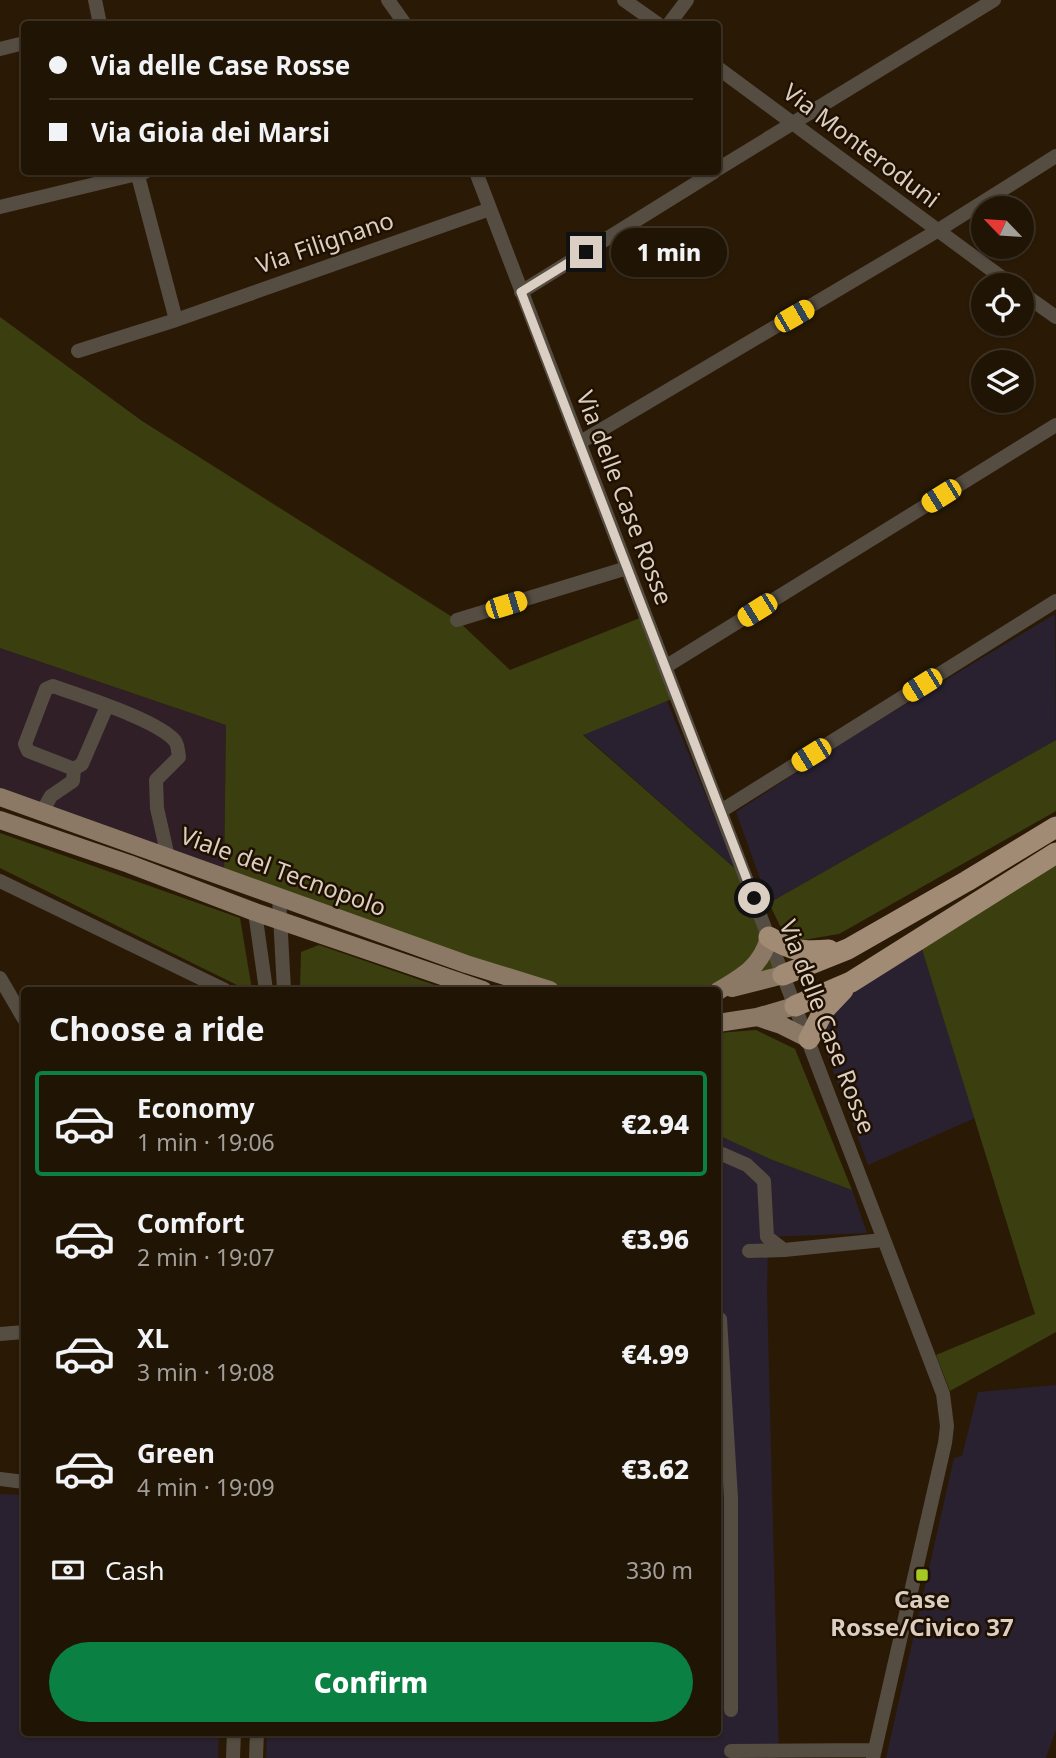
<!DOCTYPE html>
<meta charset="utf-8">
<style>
:root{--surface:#201404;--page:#281d0e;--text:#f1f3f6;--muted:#a29e9a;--line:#3d3326;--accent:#0b8043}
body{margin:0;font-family:"Noto Sans",sans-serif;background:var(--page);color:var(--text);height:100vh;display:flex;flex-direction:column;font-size:26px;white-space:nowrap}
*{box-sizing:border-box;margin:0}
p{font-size:23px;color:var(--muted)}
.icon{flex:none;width:38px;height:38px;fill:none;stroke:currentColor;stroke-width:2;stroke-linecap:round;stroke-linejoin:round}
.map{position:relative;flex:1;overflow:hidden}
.side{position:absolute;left:21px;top:987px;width:700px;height:749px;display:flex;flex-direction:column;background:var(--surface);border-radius:7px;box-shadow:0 2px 5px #0004,0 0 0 2px var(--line)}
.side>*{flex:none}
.guide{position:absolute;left:21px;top:21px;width:700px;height:154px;border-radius:7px;box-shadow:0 2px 5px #0004,0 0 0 2px var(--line);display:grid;align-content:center;height:154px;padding:0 28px;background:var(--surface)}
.needle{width:46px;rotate:295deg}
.fabs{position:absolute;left:971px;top:196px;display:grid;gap:14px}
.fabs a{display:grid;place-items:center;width:63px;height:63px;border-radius:50%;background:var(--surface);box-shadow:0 2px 5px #0004,0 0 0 2px var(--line);font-size:35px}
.end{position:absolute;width:32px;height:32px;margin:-16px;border:9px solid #dbcfc3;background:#111;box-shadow:0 0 0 4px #111}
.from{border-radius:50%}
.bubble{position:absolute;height:49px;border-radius:24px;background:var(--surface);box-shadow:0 2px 5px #0004,0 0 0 2px var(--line);font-size:23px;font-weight:800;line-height:49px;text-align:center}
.car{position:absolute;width:21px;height:42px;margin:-21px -10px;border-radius:9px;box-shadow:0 0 5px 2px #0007;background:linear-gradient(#f5c518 24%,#345 0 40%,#f5c518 0 76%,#345 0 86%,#f5c518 0)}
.guide b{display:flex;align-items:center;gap:24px;height:66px;font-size:26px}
.guide b+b{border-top:2px solid var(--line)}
.guide i{width:18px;height:18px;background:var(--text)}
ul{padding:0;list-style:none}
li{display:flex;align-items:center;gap:21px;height:105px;margin:0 14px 10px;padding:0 14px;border:4px solid transparent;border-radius:7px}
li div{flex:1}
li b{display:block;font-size:26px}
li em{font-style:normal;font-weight:800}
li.current{border-color:var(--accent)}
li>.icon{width:63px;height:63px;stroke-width:1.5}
h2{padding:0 28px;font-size:32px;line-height:84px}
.pay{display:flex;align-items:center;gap:18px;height:77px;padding:0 28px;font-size:26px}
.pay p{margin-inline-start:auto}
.primary-button{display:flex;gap:14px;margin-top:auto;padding:14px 28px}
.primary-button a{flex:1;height:80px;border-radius:42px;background:var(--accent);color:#fff;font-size:28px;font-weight:800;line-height:80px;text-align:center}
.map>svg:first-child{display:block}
.commercial{fill:#301f26}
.industrial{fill:#29212f}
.green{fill:#3b3f10}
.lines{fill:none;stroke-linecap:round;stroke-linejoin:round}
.minor{stroke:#554c42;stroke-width:14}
.major{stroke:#8b7966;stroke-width:18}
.highway{stroke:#a18b74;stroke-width:21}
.route{stroke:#dbcfc3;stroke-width:9}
.poi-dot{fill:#a5c823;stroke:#201000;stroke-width:2.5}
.labels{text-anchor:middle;stroke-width:5;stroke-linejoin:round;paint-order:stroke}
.street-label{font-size:24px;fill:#dbcfc3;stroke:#201000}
.poi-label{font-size:24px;font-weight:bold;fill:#dbcfc3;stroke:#201000}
</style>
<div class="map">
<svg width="1056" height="1758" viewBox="0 0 1056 1758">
<rect width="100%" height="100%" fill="#2a1a05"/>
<path class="commercial" d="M0,648L226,725L224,877L0,798Z"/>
<path class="industrial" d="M1055,614L1056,740L769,903L736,812L843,742Z
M667,701L736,869L583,734Z
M921,946L975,1118L868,1165L820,1035L846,998Z
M718,1135L770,1159L852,1190L867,1233L768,1237L767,1293L779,1758H266L267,1733L718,1732Z
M1056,1385V1730L1046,1758H886L954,1458L962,1456L978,1392Z
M0,1494L24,1495V1732L219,1733L218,1758H0Z"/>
<path class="green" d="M0,317L142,421L457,620L510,670L645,616L677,697L583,735L747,879L783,975L718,990H550L224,877L226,725L0,648Z
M1056,740V811L839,934L803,940L782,930L769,903Z
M0,833L240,918L252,990H247L0,868Z
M1056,861V1332L950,1391L936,1355L1035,1314L921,946Z
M319,945L449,990H409L400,987L357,990H300L301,952Z
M756,1030L795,1049L852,1190L770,1159L718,1135V1033Z"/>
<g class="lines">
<path class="minor" d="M95,0L100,24
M388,0L405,24
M624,0L658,24
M669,24L687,0
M0,49L24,43
M718,68L1012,285
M718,169L994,0
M137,172L176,320
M476,172L943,1394L947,1426L945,1443L873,1758
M0,207L145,172
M521,292L714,172
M1022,293L1056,317
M78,351L176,320L490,209
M579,443L937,231L1056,156
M457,620L627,568
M665,667L1056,425
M74,769L82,764L107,706
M721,811L1056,601
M42,812L51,796L73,781L74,769L28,751L25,744L46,689L53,686C80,696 158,720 175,741C178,745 178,752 179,757L156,780L157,808L168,857
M0,881L225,990
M279,897L284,990
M255,912L266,990
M0,978L24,1019
M722,1154L747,1165L764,1181L767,1237L784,1250L883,1240
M749,1251L784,1250
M718,1319H720L731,1498V1710
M0,1334L24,1332
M0,1479L24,1482
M731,1751L875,1750
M233,1758L234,1732
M256,1758L257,1732"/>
<path class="major" d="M0,797L466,964L550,990
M0,820L129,864L255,912L483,990
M732,988L783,975
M718,991C742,977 762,966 769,937
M757,1017L781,1025L809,1039
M718,1023L757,1017L795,1006"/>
<path class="highway" d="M769,937C792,951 802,952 829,950
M783,975L848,949L967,881L1056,827
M795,1006L851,982L1056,853
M809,1039L824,1010L843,990"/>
</g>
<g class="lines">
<path class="route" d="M586,252L521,292L754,898"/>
</g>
<rect class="poi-dot" x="915" y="1568" width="14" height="14" rx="3.5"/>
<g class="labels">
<g class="street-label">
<text transform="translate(861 146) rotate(37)" y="8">Via Monteroduni</text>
<text transform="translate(325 243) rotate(-19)" y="8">Via Filignano</text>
<text transform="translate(624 498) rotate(69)" y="8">Via delle Case Rosse</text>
<text transform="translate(283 872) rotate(20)" y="8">Viale del Tecnopolo</text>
<text transform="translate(827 1027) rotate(69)" y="8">Via delle Case Rosse</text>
</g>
<g class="poi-label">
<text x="922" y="1608">Case<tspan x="922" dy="28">Rosse/Civico 37</tspan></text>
</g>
</g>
</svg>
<div class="fabs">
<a><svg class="needle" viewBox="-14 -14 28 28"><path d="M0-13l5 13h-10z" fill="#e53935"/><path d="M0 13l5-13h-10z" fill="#a29e9a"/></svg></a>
<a><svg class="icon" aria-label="locate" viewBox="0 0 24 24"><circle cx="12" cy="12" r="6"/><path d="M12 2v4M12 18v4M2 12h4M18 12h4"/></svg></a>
<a><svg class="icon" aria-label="layers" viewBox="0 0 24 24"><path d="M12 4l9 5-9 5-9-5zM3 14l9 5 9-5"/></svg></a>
</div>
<i class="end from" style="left:754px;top:898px"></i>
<i class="end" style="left:586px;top:252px"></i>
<div class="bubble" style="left:611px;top:228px;width:116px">1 min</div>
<i class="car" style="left:794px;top:316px;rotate:60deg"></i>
<i class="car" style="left:941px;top:496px;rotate:238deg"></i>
<i class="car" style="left:506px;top:605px;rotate:73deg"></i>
<i class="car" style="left:757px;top:610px;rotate:238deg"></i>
<i class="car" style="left:922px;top:685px;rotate:238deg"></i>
<i class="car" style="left:811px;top:755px;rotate:238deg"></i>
<div class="guide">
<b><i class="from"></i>Via delle Case Rosse</b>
<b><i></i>Via Gioia dei Marsi</b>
</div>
<section class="side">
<h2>Choose a ride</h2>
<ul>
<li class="current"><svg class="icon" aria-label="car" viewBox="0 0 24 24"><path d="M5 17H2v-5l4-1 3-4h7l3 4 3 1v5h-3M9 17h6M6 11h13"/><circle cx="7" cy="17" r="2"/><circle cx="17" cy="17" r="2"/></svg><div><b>Economy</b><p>1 min · 19:06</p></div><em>€2.94</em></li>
<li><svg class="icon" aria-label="car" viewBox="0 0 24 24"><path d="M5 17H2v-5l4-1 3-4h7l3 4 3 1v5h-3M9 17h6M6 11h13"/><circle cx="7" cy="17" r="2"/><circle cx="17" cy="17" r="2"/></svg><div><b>Comfort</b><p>2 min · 19:07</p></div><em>€3.96</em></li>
<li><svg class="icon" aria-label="car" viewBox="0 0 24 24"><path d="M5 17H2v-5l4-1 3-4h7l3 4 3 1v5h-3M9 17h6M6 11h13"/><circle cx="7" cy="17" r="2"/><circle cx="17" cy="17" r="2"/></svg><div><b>XL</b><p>3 min · 19:08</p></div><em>€4.99</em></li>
<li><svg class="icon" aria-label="car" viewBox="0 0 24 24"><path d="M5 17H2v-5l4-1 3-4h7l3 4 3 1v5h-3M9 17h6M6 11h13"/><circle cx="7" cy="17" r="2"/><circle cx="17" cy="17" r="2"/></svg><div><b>Green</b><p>4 min · 19:09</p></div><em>€3.62</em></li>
</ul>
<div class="pay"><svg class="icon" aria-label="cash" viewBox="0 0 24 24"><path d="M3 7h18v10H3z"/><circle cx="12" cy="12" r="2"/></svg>Cash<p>330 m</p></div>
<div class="primary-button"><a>Confirm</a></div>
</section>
</div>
